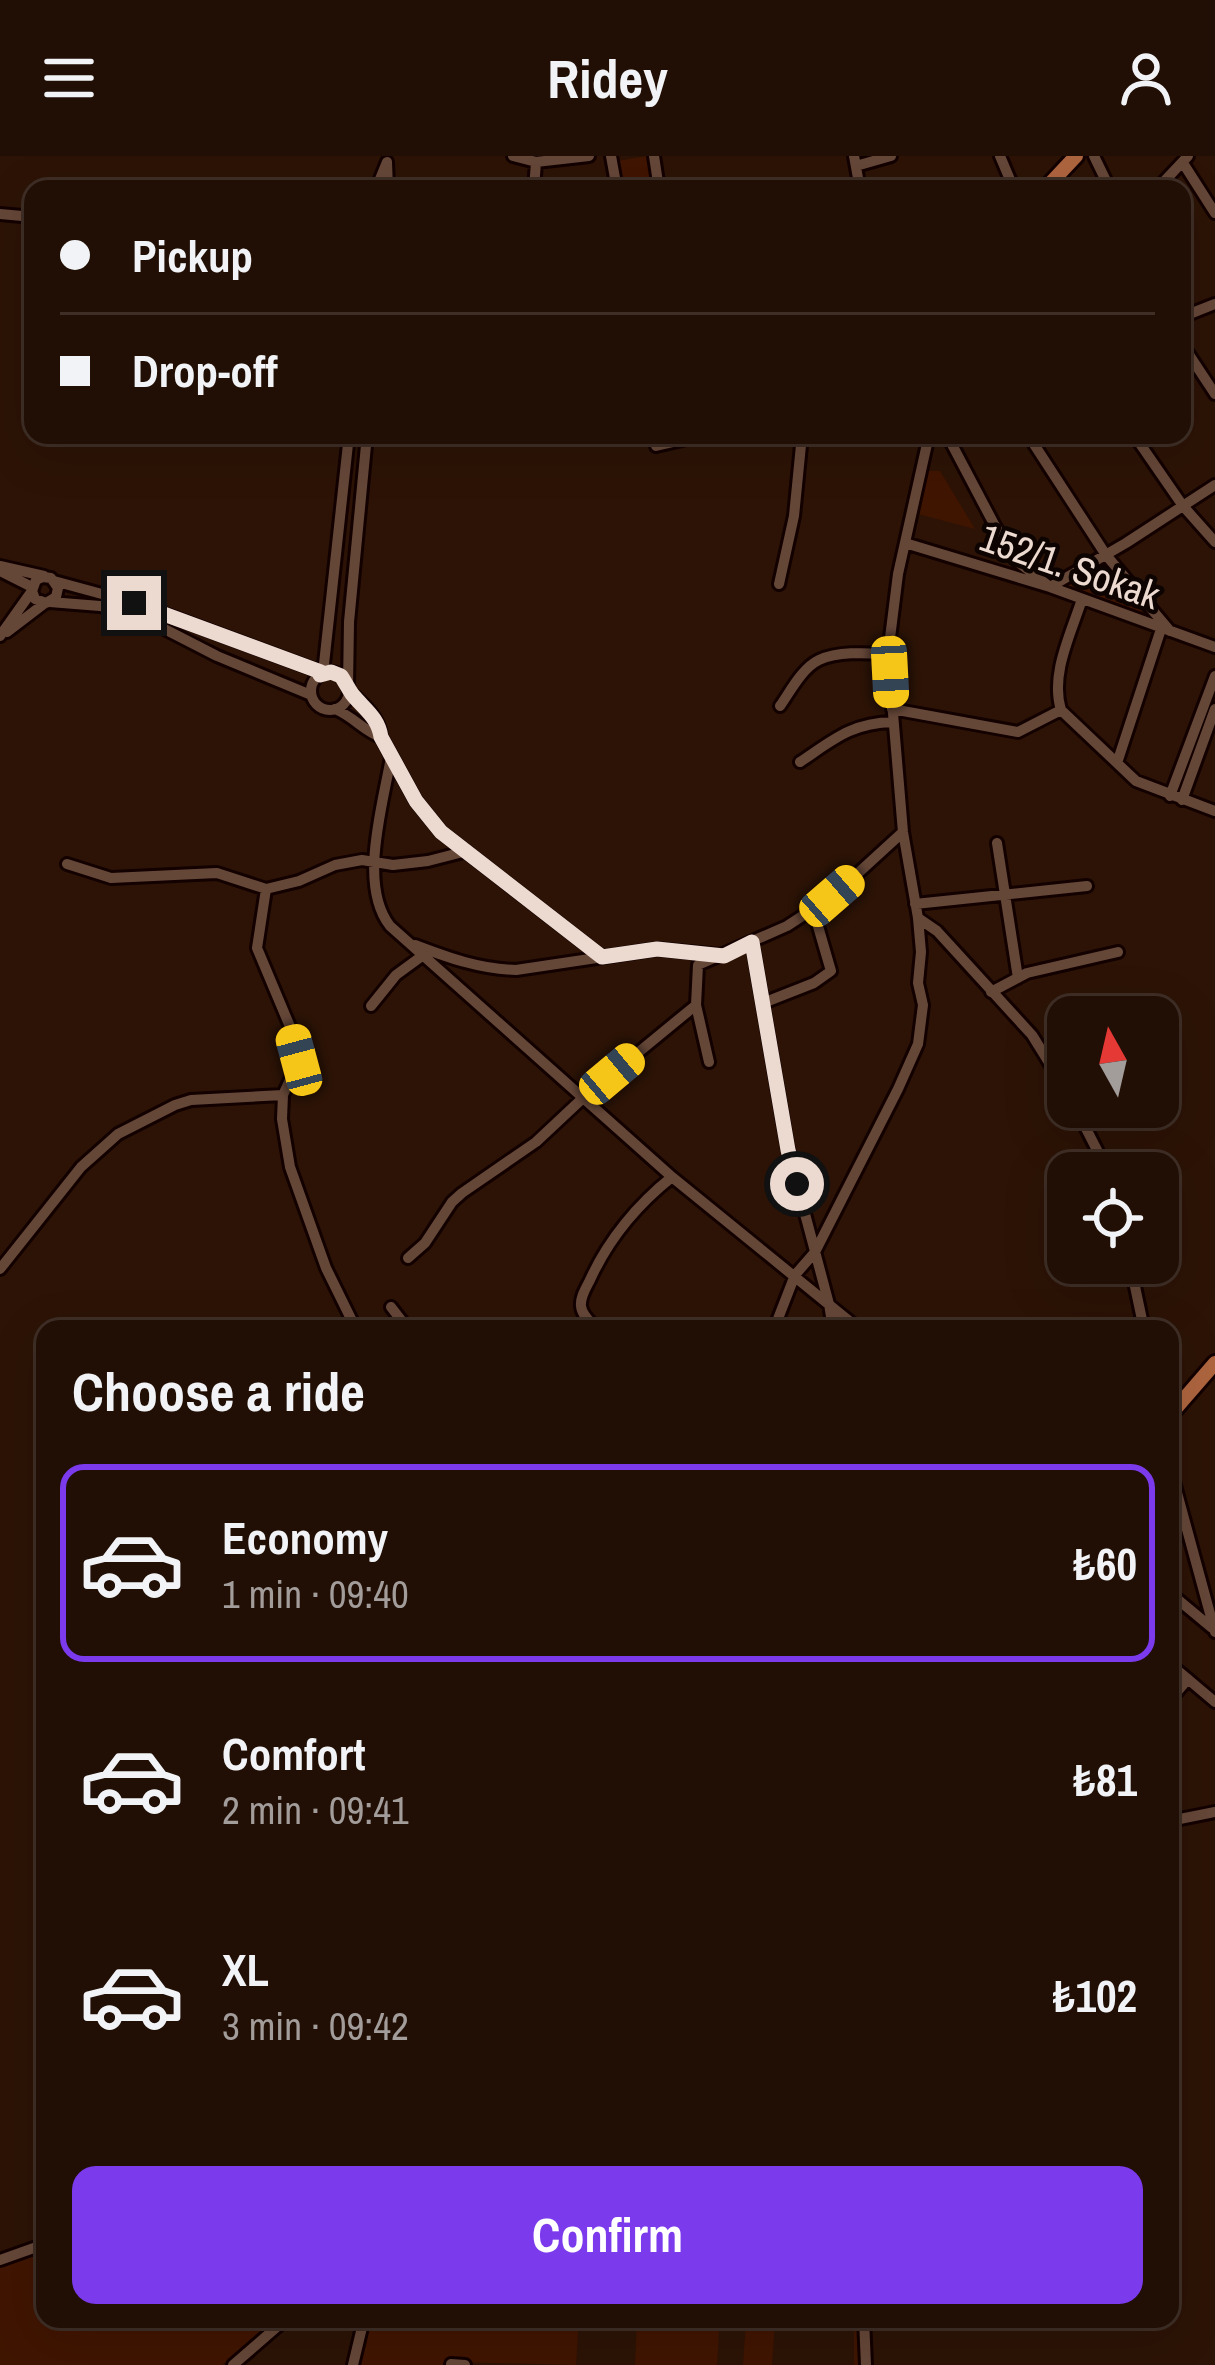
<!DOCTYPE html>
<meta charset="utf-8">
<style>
:root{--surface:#210e04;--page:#2d1c13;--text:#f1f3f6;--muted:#a29c9a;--line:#3e2e26;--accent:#7c3aed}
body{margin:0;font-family:"Archivo Narrow",sans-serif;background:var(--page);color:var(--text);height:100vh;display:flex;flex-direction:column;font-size:45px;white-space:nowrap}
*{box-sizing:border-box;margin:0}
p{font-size:39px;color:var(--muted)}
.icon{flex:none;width:66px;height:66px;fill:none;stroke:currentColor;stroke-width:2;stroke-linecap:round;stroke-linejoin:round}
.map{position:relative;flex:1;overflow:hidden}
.side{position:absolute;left:36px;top:1164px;width:1143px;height:1008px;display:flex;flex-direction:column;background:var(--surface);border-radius:24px;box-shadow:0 12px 48px #0002,0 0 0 3px var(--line)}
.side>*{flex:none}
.top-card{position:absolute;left:24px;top:24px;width:1167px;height:264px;border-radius:24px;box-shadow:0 12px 48px #0002,0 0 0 3px var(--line);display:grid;align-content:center;height:264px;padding:0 36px;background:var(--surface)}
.needle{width:78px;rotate:352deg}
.controls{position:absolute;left:1047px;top:840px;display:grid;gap:24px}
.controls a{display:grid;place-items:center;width:132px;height:132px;border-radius:24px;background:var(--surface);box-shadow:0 12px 48px #0002,0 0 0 3px var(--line);font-size:60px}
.end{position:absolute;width:54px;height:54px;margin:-27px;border:15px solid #ecd9d0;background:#111;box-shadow:0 0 0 6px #111}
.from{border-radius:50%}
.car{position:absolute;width:36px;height:72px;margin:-36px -18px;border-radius:15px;box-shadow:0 0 9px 3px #0007;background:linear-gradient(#f5c518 24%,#345 0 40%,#f5c518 0 76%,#345 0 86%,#f5c518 0)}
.top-card b{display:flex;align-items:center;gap:42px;height:114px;font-size:45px}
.top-card b+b{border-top:3px solid var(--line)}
.top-card i{width:30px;height:30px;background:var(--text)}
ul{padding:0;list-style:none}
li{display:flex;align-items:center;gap:36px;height:198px;margin:0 24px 18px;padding:0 12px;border:6px solid transparent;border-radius:24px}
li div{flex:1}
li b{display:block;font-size:45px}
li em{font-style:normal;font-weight:700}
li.current{border-color:var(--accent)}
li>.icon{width:108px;height:108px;stroke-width:1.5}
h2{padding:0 36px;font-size:54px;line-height:144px}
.primary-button{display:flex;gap:24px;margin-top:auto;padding:24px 36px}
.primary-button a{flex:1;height:138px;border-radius:24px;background:var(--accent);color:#fff;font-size:48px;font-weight:700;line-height:138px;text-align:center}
header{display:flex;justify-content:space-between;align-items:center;height:156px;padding:0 36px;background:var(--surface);font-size:54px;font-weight:700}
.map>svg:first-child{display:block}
.green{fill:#401500}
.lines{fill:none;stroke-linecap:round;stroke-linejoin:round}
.minor-casing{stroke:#130100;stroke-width:16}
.major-casing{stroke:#130100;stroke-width:20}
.minor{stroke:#654738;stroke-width:10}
.major{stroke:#ae653f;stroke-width:14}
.route{stroke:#ecd9d0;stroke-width:15}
.labels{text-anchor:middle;stroke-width:9;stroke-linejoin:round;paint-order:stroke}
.street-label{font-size:39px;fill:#ecd9d0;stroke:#0d0401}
</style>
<header><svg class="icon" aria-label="menu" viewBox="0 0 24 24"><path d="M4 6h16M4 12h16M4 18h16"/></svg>Ridey<svg class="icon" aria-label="person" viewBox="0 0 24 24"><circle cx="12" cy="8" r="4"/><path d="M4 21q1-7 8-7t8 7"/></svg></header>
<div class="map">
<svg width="1215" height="2209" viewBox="0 0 1215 2209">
<rect width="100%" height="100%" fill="#2c1306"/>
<path class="green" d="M647,0L652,33H622L617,5Z
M927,315H940L975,373L918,358Z
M1101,407L1142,454L1140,457L1072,432L1069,428Z
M45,2095V2163H278L222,2209H0V2110Z
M367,2163H579L576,2209L454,2206L446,2209H356Z
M637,2163H860L863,2209H854V2170L775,2166L772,2209H743L746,2165L720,2163L717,2209H635Z"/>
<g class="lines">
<defs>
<path id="minor" d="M513,0L536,6L589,0
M611,0L617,33
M654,0L659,33
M854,0L860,33
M1000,0L1014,33
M1094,0L1110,33
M1183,7L1215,57
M856,10L891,0
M376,33L387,6L388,33
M534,33L536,6
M1157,33L1188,0
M0,58L33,61
M1182,161L1215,148
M1182,188L1215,238
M947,279L995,370L1018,406L1050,431L1126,387L1215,329
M1028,279L1106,399L1170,475
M1134,279L1183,350L1215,386
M656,290L704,279
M905,387L1050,431L1215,491
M0,410L44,420
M0,415L32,431
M54,425L135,447L321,516
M779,428L794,360L802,279
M1082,443C1071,478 1050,518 1061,554L1136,625L1215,655
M50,446L100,450L141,461L217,500L311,539
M7,476L45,447
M0,480L32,435L36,424L43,421L51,422L58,432L56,441L46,447L35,443L32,435
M311 535a19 19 0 1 1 38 0a19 19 0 1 1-38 0Z
M323,517L349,279
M348,529L349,466L367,279
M349,535C362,546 381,563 381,581L416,645L441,676L602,801
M780,550C790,536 802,512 819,504C839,495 867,497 888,498
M335,553C354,561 365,576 381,581
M892,553L1018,576L1061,554
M391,601C383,649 358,729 390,770L672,1021L859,1173
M800,606C833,584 851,567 893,566
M1117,607L1161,473
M1170,640L1215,520
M1182,644L1215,553
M997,687L1018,822
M67,708L111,722L217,717L266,733L299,725L335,709L362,704L393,709L428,705L463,696
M266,733L257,792L291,873L299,904L283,939L282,963L290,1011L326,1112L356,1173
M915,748L1087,730
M918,762L937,775L1032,879L1068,937
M752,786L788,994L829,1148L833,1173
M415,789C449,802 480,813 516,814L657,793L721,799
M991,836L1027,817L1118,796
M763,847L814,827L831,815L813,753
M696,849L709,906
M371,850L396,819L422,800
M1075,951L1097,994L1105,1017
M1083,966L1107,951
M408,1102L425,1087L452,1046L462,1037L536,986L584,941L696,849L698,809L787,770L833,740L903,676
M1130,1107L1144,1173
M0,1113L81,1011L118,978L175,949L191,944L283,939
M391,1151L408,1173
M597,1173C591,1166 582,1160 581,1150C580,1141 586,1132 590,1124C608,1084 638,1048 672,1021
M774,1173L795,1119L815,1096L898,933L918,888L923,849L918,827L921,796L918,762L903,676L888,498L898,418L929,279
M1170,1311L1215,1476
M1170,1437L1212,1472
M1170,1508L1215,1546
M1170,1544L1188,1523
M1170,1665L1215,1656
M0,2104L45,2088
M864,2163L866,2209
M451,2208L465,2209
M233,2209L286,2163
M353,2209L364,2163"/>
<path id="major" d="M1045,33L1076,0
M1170,1259L1215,1207"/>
</defs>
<use href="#minor" class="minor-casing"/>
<use href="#major" class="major-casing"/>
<use href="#minor" class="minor"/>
<use href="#major" class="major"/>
</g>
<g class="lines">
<path class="route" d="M134,447L321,516L320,519L331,516L341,520C345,526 348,532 352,538C364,553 378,561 381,581L416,645L441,676L602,801L657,793L724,800L752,786L788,994L797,1028"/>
</g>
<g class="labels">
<g class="street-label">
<text transform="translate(1070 410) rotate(19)" y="14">152/1. Sokak</text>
</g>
</g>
</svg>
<div class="controls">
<a><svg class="needle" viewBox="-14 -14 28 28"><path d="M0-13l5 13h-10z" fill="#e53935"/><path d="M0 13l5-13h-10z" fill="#a29c9a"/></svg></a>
<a><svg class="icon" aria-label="locate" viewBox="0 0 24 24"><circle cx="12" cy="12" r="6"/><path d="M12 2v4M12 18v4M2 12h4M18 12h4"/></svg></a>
</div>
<i class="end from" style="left:797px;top:1028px"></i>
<i class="end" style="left:134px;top:447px"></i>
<i class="car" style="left:890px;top:516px;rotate:177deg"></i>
<i class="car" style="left:832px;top:740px;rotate:49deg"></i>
<i class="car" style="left:299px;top:904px;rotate:345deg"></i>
<i class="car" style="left:612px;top:918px;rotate:50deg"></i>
<div class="top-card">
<b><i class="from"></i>Pickup</b>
<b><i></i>Drop-off</b>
</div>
<section class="side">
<h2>Choose a ride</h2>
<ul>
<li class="current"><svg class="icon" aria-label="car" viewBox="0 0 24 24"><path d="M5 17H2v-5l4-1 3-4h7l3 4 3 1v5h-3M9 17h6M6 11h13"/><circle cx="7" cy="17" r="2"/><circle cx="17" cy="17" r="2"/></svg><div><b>Economy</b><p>1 min · 09:40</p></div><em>₺60</em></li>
<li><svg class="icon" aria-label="car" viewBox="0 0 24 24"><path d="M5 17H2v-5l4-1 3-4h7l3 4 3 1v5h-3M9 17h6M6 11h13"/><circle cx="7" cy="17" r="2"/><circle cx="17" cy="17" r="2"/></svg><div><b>Comfort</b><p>2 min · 09:41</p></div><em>₺81</em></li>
<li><svg class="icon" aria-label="car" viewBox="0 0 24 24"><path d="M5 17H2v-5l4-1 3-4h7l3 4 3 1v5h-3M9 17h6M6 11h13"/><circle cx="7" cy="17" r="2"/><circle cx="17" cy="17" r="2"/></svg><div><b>XL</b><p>3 min · 09:42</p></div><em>₺102</em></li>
</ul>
<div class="primary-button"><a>Confirm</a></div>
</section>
</div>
